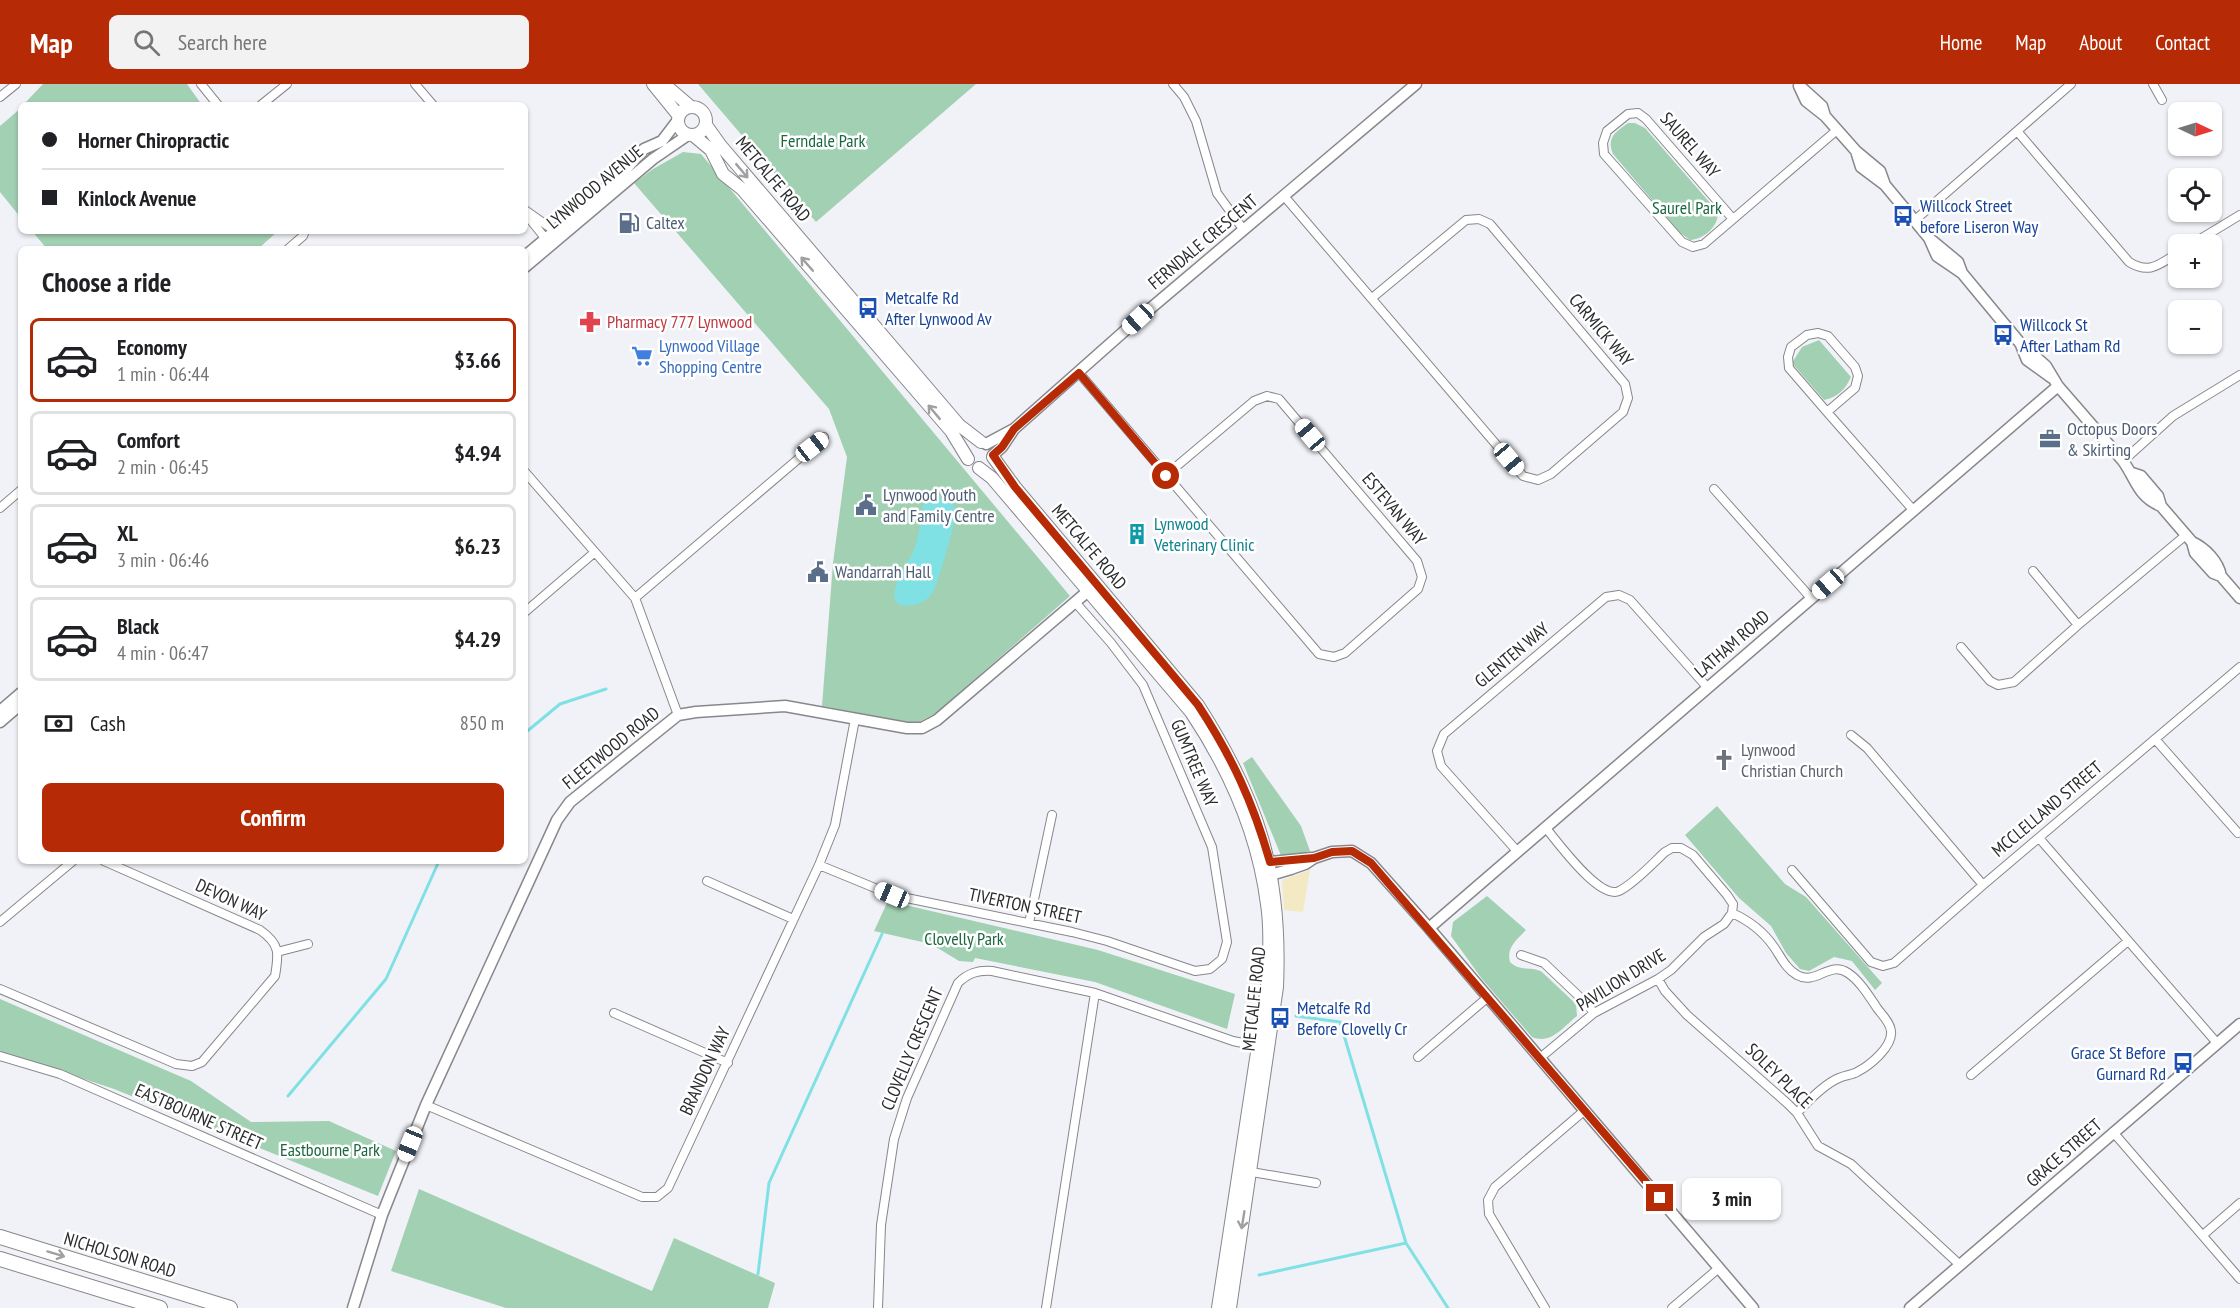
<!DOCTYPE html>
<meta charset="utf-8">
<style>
:root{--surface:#fff;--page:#f2f2f2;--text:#202124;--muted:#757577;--line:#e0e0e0;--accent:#b62b05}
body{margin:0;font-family:"PT Sans Narrow",sans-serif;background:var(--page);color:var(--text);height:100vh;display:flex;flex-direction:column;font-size:22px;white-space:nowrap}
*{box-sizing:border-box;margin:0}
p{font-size:20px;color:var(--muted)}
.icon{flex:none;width:33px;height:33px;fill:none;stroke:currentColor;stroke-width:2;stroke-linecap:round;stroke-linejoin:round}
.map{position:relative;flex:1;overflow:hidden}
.details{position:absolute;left:18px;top:162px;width:510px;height:618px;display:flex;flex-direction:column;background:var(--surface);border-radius:9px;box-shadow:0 2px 4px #0004}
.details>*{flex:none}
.hud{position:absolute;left:18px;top:18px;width:510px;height:132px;border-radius:9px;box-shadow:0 2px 4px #0004;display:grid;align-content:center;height:132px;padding:0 24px;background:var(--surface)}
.needle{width:39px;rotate:94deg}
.controls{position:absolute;left:2168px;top:18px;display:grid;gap:12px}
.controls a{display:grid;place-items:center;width:54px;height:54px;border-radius:9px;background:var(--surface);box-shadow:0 2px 4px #0004;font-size:30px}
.end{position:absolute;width:27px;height:27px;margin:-14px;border:8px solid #b62b05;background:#fff;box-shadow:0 0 0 3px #fff}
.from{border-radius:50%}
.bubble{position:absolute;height:42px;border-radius:9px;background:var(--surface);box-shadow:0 2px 4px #0004;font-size:20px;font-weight:700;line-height:42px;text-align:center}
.car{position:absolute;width:18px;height:36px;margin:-18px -9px;border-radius:8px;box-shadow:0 0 4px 2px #0007;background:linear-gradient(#fff 24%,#345 0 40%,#fff 0 76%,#345 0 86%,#fff 0)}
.hud b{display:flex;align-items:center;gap:21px;height:57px;font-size:22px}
.hud b+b{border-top:2px solid var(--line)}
.hud i{width:15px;height:15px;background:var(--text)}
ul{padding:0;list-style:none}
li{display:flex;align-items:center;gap:18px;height:84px;margin:0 12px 9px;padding:0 12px;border:3px solid var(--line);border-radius:9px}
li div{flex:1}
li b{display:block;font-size:22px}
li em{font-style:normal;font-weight:700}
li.selected{border-color:var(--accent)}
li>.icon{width:54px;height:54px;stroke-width:1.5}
h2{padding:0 24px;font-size:27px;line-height:72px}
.pay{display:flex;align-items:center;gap:15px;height:66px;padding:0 24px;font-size:22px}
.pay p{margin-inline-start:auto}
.primary-button{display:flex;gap:12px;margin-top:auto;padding:12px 24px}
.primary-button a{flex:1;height:69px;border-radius:9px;background:var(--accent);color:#fff;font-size:24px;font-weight:700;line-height:69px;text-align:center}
header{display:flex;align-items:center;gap:36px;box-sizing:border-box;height:84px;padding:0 30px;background:var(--accent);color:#fff}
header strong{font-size:28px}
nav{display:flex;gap:33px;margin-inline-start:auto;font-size:21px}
.search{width:420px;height:54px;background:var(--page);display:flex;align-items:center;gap:15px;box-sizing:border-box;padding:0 21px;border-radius:9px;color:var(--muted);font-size:22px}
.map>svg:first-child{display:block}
.green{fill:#a2d0b2}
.sand{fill:#f3e9c3}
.water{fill:#7fe1e4}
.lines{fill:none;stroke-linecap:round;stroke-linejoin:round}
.stream{stroke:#7fe1e4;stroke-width:3}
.minor-casing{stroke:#87878c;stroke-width:10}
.tertiary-casing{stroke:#87878c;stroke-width:13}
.secondary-casing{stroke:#87878c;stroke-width:14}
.primary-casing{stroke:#87878c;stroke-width:16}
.minor{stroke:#fff;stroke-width:8}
.tertiary{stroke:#fff;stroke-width:10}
.secondary{stroke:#fff;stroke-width:12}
.primary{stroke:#fff;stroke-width:14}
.oneway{stroke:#a0a0a1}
.route{stroke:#b62b05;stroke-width:8}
.labels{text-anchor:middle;stroke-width:5;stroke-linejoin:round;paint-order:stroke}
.park-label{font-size:18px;fill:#1b6840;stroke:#fff}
.street-label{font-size:18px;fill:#2b2c2e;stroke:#fff}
.transit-label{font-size:18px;fill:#164399;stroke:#fff;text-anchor:start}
.service-label{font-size:18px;fill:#4e5e75;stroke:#fff;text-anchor:start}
.health-label{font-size:18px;fill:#be3a42;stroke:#fff;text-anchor:start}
.shop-label{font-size:18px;fill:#366cbe;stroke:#fff;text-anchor:start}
.culture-label{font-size:18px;fill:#0d838f;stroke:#fff;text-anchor:start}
.worship-label{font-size:18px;fill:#5b616d;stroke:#fff;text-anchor:start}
</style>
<header>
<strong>Map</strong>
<div class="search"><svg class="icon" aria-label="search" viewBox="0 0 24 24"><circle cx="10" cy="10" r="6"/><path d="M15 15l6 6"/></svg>Search here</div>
<nav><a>Home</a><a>Map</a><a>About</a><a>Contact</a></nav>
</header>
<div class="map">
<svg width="2240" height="1224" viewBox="0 0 2240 1224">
<rect width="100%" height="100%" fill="#f1f2f7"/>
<path class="green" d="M43,0H187L202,21H23Z
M698,0H976L816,138Z
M21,24V134L0,108V42Z
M1628,39H1635L1645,44L1711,120L1718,131C1716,145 1703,155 1690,156L1679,148L1613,70C1606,53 1616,48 1628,39Z
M683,68L701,70L1070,512L936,629L919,638H906L822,622L833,479L847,373L829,325L634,99L653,85Z
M32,147H278L258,165H47Z
M1819,256L1851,293C1845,306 1838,313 1824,316L1792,279L1802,263Z
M1252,673L1301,742L1310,767L1282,774L1243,679Z
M1717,722L1785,800L1806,813L1882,899L1875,906L1852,877L1834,873L1809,887L1800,885L1786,869L1771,842L1739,814L1685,751Z
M1487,812L1526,846C1517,856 1506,863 1510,878C1520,888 1531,882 1542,888L1576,920L1577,932C1563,943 1551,961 1532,953L1482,895L1451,852L1453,838Z
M888,817L1098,866L1235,910L1227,945L1095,898L975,874L973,878L959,877L931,860L874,847Z
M0,915L191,997L251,1038L329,1037L396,1067L378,1112L114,1005L0,967Z
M419,1105L652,1207L674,1154L775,1199L768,1224H506L391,1187Z"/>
<path class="sand" d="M1310,786L1303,828L1284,826L1282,796Z"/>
<path class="water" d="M940,414L951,418C953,421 955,424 955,427C957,435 938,499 933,508C926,520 912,523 900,521L894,514C896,487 909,482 916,460C920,448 920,434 923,421L930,416Z"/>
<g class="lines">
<path class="stream" d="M525,649L560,620L606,605
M1296,932L1340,938L1406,1159L1448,1224
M288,1012L386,895L439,777
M758,1190L769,1099L882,850
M1259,1191L1406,1159"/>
<defs>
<path id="minor" d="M201,0L218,21
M415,0L433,21
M1173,0L1184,13L1196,37L1217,109L1243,145
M2153,0L2162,16
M0,13L16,0
M261,21L287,0
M2017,47L2129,178C2150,191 2159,180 2178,169
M1284,112L1523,392L1538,396L1551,390L1623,328L1628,314L1625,300L1490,140L1479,135L1466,136L1372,214
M525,126L559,150
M525,129L549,159
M1733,135L1646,35L1638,29L1628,30L1607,47L1603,59L1604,70L1682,158L1693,163L1704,160L1837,46
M1915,136L2071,0
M2192,160L2240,131
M288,165L303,152L305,147
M1079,289L1319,570L1334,573L1345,569L1418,505L1422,493L1417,477L1279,315L1267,312L1254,317L1165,392
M1827,328L1855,304L1858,292L1855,283L1828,252L1818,249L1807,251L1791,263L1788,273L1789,284L1827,328L1914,427
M2123,377L2173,332L2240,291
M525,388L635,514L678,631
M1714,405L1811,514
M0,424L21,406
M2033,487L2078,541
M635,514L824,353
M525,528L595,468
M1961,563L1990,597L1998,601L2014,598L2078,541L2186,451
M1851,651L1867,664L1983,801
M2155,655L2238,749
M2039,754L2217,959
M1517,767L1441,682L1437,667L1444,650L1606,513L1619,511L1630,516L1707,603
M819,781L892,811L1072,848L1107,857L1195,887L1210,885L1222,875L1227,858L1212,763L1143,601L1111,559L1075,518
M1792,786L1871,878L1883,882L1894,879L1983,801L2240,583
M707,797L793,835
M1732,829C1750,837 1763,847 1774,863C1781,873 1786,885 1797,891C1816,902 1829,876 1848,889C1860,897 1869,912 1877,924C1882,931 1890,938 1891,947C1893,963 1869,982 1857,988C1852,991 1845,991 1839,994C1824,1000 1808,1017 1797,1029
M0,838L73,777
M1029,839L1052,731
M277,868L308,860
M1521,871L1544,879L1586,919L1594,929
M1658,895L1665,907L1687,931L1788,1020L1797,1029L1818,1062L1851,1080L1960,1181
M0,905L176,980L192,982L202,978L275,892C279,869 280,860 260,846L104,777
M614,929L728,979
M0,972L60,990L382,1131
M1418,973L1488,913
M1540,974L1594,929L1658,895L1671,886L1704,853L1724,840L1732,829L1733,820L1727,811L1693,771L1681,764H1672L1665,768C1653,779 1634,800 1619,807C1599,816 1557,757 1545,743
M1971,991L2128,857
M426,1021L642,1113H657L668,1104L819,781L835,741L855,635
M2113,1048L2240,1195
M1246,1087L1316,1099
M2203,1151L2240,1119
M878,1224L881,1141L894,1055L907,1014L958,899C968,889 978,886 992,887L1095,909L1233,957L1262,963
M1046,1224L1095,909
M1545,1224L1489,1130L1488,1116L1495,1103L1585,1026
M1672,1224L1719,1184"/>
<path id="tertiary" d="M1799,2L1806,17L1825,32L1856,67L1880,87L1885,101
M1802,4L1822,22L1825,32
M1856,67L1861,83L1885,101L1929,154L1958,178L1962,189
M1929,154L1937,172L1962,189L2020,259L2046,282L2058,302L2123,377C2136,395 2138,413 2161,422
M525,172L618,94L644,65L662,57L678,36
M525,183L653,75L688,51
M2021,261L2027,276L2052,294
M986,360L1014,345L1138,235L1416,0
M993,371L1002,363L1014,345
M2132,389L2141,392L2158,412L2161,422L2192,458L2195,469L2213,489L2221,492L2240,514
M2192,458C2205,464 2218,477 2221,492
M0,627L21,609
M0,638L21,620
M1261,779L1311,774
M1264,793L1291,785L1305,780L1314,774L1332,768L1352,767L1371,779L1429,844L1753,1224
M1429,844L2058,302
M353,1224L382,1131L426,1021L557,736L570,718L678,631L696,628L785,622L907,644H922L937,636L1094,502
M1910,1224L2240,940"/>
<path id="secondary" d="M653,0L679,32
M664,0L691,23
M678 37a14 14 0 1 1 28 0a14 14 0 1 1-28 0Z
M706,41L721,62L959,341L981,358
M693,51L711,66L723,90L742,105L951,347L968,375
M993,373L1015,403L1198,621C1259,716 1282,789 1277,903L1230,1224
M979,384L992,394L1191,628C1229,685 1258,750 1267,820C1271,847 1269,875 1267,903L1218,1224"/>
<path id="primary" d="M0,1153L230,1224
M0,1175L160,1224"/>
</defs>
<use href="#minor" class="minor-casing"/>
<use href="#tertiary" class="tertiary-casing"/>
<use href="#secondary" class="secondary-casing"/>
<use href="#primary" class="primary-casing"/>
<use href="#minor" class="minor"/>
<use href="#tertiary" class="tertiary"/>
<use href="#secondary" class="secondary"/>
<use href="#primary" class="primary"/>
</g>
<defs><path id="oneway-shaft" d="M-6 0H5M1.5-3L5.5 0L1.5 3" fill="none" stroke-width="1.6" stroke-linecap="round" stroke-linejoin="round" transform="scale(1.5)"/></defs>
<g class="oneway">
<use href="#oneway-shaft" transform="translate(742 87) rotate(50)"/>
<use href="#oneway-shaft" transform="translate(807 180) rotate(-131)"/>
<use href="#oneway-shaft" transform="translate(934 328) rotate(-130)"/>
<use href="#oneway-shaft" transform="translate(1243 1136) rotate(99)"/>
<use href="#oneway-shaft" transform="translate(56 1170) rotate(17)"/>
</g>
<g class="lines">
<path class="route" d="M1166,392L1079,289L1014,345L1002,363L993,371L1015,403L1198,621C1232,673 1253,718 1270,778L1314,774L1332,768L1352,767L1371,779L1660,1114"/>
</g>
<defs>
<symbol id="bus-bare" viewBox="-9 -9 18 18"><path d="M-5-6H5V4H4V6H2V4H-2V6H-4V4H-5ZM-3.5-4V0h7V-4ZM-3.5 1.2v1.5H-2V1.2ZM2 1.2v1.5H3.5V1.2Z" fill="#1a4fb4" stroke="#fff" stroke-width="2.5" paint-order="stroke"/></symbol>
<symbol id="fuel-bare" viewBox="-9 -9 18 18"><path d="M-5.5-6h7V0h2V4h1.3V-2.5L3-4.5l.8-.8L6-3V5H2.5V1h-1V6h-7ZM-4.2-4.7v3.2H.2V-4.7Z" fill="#5c6f8a" stroke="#fff" stroke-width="2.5" paint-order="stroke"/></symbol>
<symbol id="pharmacy-bare" viewBox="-9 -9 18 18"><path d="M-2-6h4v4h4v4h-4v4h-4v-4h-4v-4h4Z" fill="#e0444e" stroke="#fff" stroke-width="2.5" paint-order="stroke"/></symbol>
<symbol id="supermarket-bare" viewBox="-9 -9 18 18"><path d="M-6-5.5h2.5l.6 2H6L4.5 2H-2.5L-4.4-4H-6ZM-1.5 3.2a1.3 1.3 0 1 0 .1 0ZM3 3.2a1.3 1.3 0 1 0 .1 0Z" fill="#3f7fe0" stroke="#fff" stroke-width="2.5" paint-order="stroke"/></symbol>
<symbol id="office-bare" viewBox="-9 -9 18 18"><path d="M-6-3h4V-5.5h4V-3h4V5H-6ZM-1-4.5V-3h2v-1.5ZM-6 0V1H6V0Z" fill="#5c6f8a" stroke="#fff" stroke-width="2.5" paint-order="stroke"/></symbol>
<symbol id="civic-bare" viewBox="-9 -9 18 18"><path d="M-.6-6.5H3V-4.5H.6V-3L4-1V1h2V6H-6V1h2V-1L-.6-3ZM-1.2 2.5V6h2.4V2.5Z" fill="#5c6f8a" stroke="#fff" stroke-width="2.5" paint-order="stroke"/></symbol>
<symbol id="building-bare" viewBox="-9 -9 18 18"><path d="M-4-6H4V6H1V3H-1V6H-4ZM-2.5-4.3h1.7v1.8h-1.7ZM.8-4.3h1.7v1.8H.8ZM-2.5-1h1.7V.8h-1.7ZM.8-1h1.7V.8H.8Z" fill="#0f9aa8" stroke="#fff" stroke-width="2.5" paint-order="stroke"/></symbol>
<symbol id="church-bare" viewBox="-9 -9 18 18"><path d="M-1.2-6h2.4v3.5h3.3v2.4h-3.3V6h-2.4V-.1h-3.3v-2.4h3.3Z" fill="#6b7280" stroke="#fff" stroke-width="2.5" paint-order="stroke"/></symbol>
</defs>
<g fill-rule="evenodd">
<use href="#bus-bare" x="1888" y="117" width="30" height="30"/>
<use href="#fuel-bare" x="614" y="124" width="30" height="30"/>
<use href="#bus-bare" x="853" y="209" width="30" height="30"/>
<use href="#pharmacy-bare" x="575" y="223" width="30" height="30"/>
<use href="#bus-bare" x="1988" y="236" width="30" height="30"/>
<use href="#supermarket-bare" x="627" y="257" width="30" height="30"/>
<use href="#office-bare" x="2035" y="340" width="30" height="30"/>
<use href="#civic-bare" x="851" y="406" width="30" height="30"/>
<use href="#building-bare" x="1122" y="435" width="30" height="30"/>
<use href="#civic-bare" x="803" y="473" width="30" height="30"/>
<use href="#church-bare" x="1709" y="661" width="30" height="30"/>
<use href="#bus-bare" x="1265" y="919" width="30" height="30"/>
<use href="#bus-bare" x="2168" y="964" width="30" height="30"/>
</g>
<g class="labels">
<g class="park-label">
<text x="823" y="63">Ferndale Park</text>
<text x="1687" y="130">Saurel Park</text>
<text x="964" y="861">Clovelly Park</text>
<text x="330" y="1072">Eastbourne Park</text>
</g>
<g class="street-label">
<text transform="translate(1690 61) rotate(49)" y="6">SAUREL WAY</text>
<text transform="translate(773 95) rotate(50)" y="6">METCALFE ROAD</text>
<text transform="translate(595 103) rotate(-40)" y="6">LYNWOOD AVENUE</text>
<text transform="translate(1203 158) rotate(-40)" y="6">FERNDALE CRESCENT</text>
<text transform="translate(1601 246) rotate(50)" y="6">CARMICK WAY</text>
<text transform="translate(1394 425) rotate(50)" y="6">ESTEVAN WAY</text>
<text transform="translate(1089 463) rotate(50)" y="6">METCALFE ROAD</text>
<text transform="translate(1732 560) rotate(-41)" y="6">LATHAM ROAD</text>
<text transform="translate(1512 571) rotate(-40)" y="6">GLENTEN WAY</text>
<text transform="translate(611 664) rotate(-39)" y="6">FLEETWOOD ROAD</text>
<text transform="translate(1194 679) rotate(67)" y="6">GUMTREE WAY</text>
<text transform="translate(2047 725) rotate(-40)" y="6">MCCLELLAND STREET</text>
<text transform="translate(231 816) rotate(25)" y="6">DEVON WAY</text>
<text transform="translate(1025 822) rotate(12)" y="6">TIVERTON STREET</text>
<text transform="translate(1621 896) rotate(-32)" y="6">PAVILION DRIVE</text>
<text transform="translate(1254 915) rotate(-84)" y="6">METCALFE ROAD</text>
<text transform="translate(912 965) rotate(-67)" y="6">CLOVELLY CRESCENT</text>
<text transform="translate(705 987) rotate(-65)" y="6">BRANDON WAY</text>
<text transform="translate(1779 992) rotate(44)" y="6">SOLEY PLACE</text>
<text transform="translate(199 1033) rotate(24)" y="6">EASTBOURNE STREET</text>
<text transform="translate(2064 1069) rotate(-41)" y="6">GRACE STREET</text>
<text transform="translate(120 1171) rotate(17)" y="6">NICHOLSON ROAD</text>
</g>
<g class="transit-label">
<text x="1920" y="128">Willcock Street<tspan x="1920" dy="21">before Liseron Way</tspan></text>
<text x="885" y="220">Metcalfe Rd<tspan x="885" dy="21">After Lynwood Av</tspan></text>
<text x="2020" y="247">Willcock St<tspan x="2020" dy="21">After Latham Rd</tspan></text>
<text x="1297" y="930">Metcalfe Rd<tspan x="1297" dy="21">Before Clovelly Cr</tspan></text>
<text x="2166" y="975" text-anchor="end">Grace St Before<tspan x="2166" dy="21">Gurnard Rd</tspan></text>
</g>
<g class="service-label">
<text x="646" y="145">Caltex</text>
<text x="2067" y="351">Octopus Doors<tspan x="2067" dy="21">&amp; Skirting</tspan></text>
<text x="883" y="417">Lynwood Youth<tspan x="883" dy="21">and Family Centre</tspan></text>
<text x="835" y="494">Wandarrah Hall</text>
</g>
<g class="health-label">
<text x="607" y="244">Pharmacy 777 Lynwood</text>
</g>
<g class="shop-label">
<text x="659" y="268">Lynwood Village<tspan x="659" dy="21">Shopping Centre</tspan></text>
</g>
<g class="culture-label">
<text x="1154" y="446">Lynwood<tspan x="1154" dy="21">Veterinary Clinic</tspan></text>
</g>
<g class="worship-label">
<text x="1741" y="672">Lynwood<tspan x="1741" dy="21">Christian Church</tspan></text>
</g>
</g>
</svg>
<div class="controls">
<a><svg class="needle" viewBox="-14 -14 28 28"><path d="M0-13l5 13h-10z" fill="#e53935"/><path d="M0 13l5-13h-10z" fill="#757577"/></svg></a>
<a><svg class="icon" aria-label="locate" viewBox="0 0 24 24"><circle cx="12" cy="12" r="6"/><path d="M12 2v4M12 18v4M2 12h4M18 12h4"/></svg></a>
<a>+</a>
<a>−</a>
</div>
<i class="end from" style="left:1166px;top:392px"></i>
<i class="end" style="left:1660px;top:1114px"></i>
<div class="bubble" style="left:1682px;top:1094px;width:99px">3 min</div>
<i class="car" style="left:1138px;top:235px;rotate:227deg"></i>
<i class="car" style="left:1310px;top:351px;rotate:320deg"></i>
<i class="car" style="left:812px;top:363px;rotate:52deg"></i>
<i class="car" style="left:1509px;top:375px;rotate:140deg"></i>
<i class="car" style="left:1828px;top:500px;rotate:229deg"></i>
<i class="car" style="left:892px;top:811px;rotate:293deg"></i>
<i class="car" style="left:410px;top:1060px;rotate:202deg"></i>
<div class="hud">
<b><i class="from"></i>Horner Chiropractic</b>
<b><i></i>Kinlock Avenue</b>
</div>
<section class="details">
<h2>Choose a ride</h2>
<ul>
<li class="selected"><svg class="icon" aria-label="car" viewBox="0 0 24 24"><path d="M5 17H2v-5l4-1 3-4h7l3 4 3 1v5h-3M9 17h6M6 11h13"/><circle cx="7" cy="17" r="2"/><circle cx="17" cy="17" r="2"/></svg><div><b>Economy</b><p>1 min · 06:44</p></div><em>$3.66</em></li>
<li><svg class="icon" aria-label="car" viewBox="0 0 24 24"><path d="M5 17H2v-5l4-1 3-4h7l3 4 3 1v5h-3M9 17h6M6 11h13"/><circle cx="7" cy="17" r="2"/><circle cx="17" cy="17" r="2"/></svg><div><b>Comfort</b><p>2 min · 06:45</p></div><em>$4.94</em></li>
<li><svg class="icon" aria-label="car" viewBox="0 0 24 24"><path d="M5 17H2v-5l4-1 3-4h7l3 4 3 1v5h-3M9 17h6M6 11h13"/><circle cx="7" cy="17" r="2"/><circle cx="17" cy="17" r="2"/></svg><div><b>XL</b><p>3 min · 06:46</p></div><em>$6.23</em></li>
<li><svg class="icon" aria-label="car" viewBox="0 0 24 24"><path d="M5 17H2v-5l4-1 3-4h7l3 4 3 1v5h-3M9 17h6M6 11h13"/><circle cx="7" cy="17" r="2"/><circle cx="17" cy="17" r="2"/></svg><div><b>Black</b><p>4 min · 06:47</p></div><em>$4.29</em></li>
</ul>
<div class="pay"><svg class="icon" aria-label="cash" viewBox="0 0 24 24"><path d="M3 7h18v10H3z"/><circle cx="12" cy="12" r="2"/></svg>Cash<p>850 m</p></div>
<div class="primary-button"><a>Confirm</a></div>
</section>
</div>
